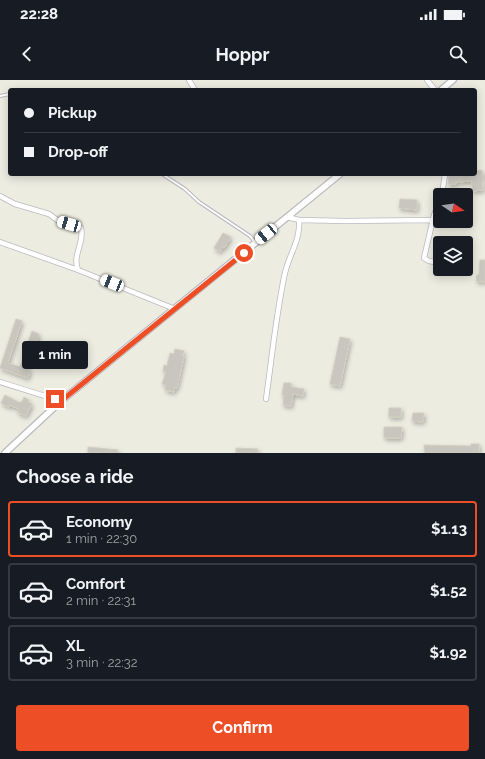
<!DOCTYPE html>
<meta charset="utf-8">
<style>
:root{--surface:#171b24;--page:#20242c;--text:#f1f3f6;--muted:#9ea1a6;--line:#363941;--accent:#ed4e26}
body{margin:0;font-family:Raleway,sans-serif;background:var(--page);color:var(--text);height:100vh;display:flex;flex-direction:column;font-size:15px;white-space:nowrap}
*{box-sizing:border-box;margin:0}
p{font-size:13px;color:var(--muted)}
.icon{flex:none;width:22px;height:22px;fill:none;stroke:currentColor;stroke-width:2;stroke-linecap:round;stroke-linejoin:round}
.map{position:relative;height:373px;overflow:hidden}
.drawer{display:flex;flex-direction:column;background:var(--surface);flex:1}
.drawer>*{flex:none}
.hud{position:absolute;left:8px;top:8px;width:469px;height:88px;border-radius:4px;box-shadow:0 2px 10px #0003;display:grid;align-content:center;height:88px;padding:0 16px;background:var(--surface)}
.needle{width:26px;rotate:103deg}
.controls{position:absolute;left:433px;top:108px;display:grid;gap:8px}
.controls a{display:grid;place-items:center;width:40px;height:40px;border-radius:4px;background:var(--surface);box-shadow:0 2px 10px #0003;font-size:20px}
.end{position:absolute;width:18px;height:18px;margin:-9px;border:5px solid #ed4e26;background:#fff;box-shadow:0 0 0 2px #fff}
.from{border-radius:50%}
.bubble{position:absolute;height:28px;border-radius:4px;background:var(--surface);box-shadow:0 2px 10px #0003;font-size:13px;font-weight:700;line-height:28px;text-align:center}
.car{position:absolute;width:12px;height:24px;margin:-12px -6px;border-radius:5px;box-shadow:0 0 3px 1px #0007;background:linear-gradient(#fff 24%,#345 0 40%,#fff 0 76%,#345 0 86%,#fff 0)}
.hud b{display:flex;align-items:center;gap:14px;height:38px;font-size:15px}
.hud b+b{border-top:1px solid var(--line)}
.hud i{width:10px;height:10px;background:var(--text)}
ul{padding:0;list-style:none}
li{display:flex;align-items:center;gap:12px;height:56px;margin:0 8px 6px;padding:0 8px;border:2px solid var(--line);border-radius:4px}
li div{flex:1}
li b{display:block;font-size:15px}
li em{font-style:normal;font-weight:700}
li.current{border-color:var(--accent)}
li>.icon{width:36px;height:36px;stroke-width:1.5}
h2{padding:0 16px;font-size:18px;line-height:48px}
.primary-button{display:flex;gap:8px;margin-top:auto;padding:8px 16px}
.primary-button a{flex:1;height:46px;border-radius:4px;background:var(--accent);color:#fff;font-size:16px;font-weight:700;line-height:46px;text-align:center}
.status{display:flex;justify-content:space-between;align-items:center;height:28px;padding:0 20px;background:var(--surface);direction:ltr}
.status svg{height:11px;fill:currentColor}
header{display:flex;justify-content:space-between;align-items:center;height:52px;padding:0 16px;background:var(--surface);font-size:18px;font-weight:700}
.map>svg:first-child{display:block}
.building{fill:#c8c6be;stroke:#d2cebf;filter:url(#shadow)}
.lines{fill:none;stroke-linecap:round;stroke-linejoin:round}
.service-casing{stroke:#b9bac0;stroke-width:4}
.minor-casing{stroke:#b9bac0;stroke-width:6}
.tertiary-casing{stroke:#b9bac0;stroke-width:8}
.service{stroke:#fff;stroke-width:2}
.minor{stroke:#fff;stroke-width:4.5}
.tertiary{stroke:#fff;stroke-width:5.5}
.route{stroke:#ed4e26;stroke-width:5}
</style>
<div class="status"><b>22:28</b><svg viewBox="0 0 49 12"><path d="M0 12V9h3v3zM5 12V6h3v6zM10 12V3h3v9zM15 12V0h3v12zM26 1h20v11H26zM47 4h2v5h-2z"/></svg></div>
<header><svg class="icon" aria-label="back" viewBox="0 0 24 24"><path d="M15 5l-7 7 7 7"/></svg>Hoppr<svg class="icon" aria-label="search" viewBox="0 0 24 24"><circle cx="10" cy="10" r="6"/><path d="M15 15l6 6"/></svg></header>
<div class="map">
<svg width="485" height="373" viewBox="0 0 485 373">
<defs>
<filter id="shadow"><feDropShadow dx="1.5" dy="2.5" stdDeviation="2" flood-color="#0004"/></filter>
</defs>
<rect width="100%" height="100%" fill="#edece1"/>
<path class="building" d="M482,90L483,110L472,111V101L456,102V104H448L449,95L475,94V91Z
M400,119L417,120V130L399,128Z
M223,153L231,157L224,168L222,167L220,172L214,168Z
M480,180H485V202L476,201L477,195H479Z
M16,239L22,241L8,283L20,287L32,251L39,254L27,289L30,290L28,298L0,288Z
M340,257L350,259L340,306L330,304Z
M175,269L184,271L182,276H184L177,308L175,307L174,312L165,310L166,305L162,304L166,292L163,291L164,285L167,286L170,273L174,274Z
M284,303H291V307L304,309L303,316L293,314L291,326L283,325L284,315H282Z
M5,315L20,323L21,321L22,322L24,317L29,320L28,322L32,324L26,336L17,332L19,329L10,325L9,327L1,323Z
M389,328H401V337H389Z
M413,333H424L423,342L412,341Z
M384,347H402L401,358H384Z
M471,364H479V373H425L424,365L471,366Z
M88,367L118,370V373H88Z
M236,368L258,369V373H236Z"/>
<g class="lines">
<defs>
<path id="service" d="M0,16L10,14
M162,94L185,109L199,122L250,156L255,162"/>
<path id="minor" d="M189,0L195,10
M427,0L435,10
M442,115L445,94
M0,116L15,124L49,134L60,142L81,148C85,163 72,174 78,190L175,229
M440,120L434,135L424,178L429,181L440,183
M287,137L299,140L345,141L433,140
M0,162L78,190
M466,186L469,187
M0,302L61,321
M266,319C272,277 276,234 285,193C289,175 301,159 299,140"/>
<path id="tertiary" d="M441,10L453,0
M5,373L61,321L340,94"/>
</defs>
<use href="#service" class="service-casing"/>
<use href="#minor" class="minor-casing"/>
<use href="#tertiary" class="tertiary-casing"/>
<use href="#service" class="service"/>
<use href="#minor" class="minor"/>
<use href="#tertiary" class="tertiary"/>
</g>
<g class="lines">
<path class="route" d="M55,319L61,321L244,173"/>
</g>
</svg>
<div class="controls">
<a><svg class="needle" viewBox="-14 -14 28 28"><path d="M0-13l5 13h-10z" fill="#e53935"/><path d="M0 13l5-13h-10z" fill="#9ea1a6"/></svg></a>
<a><svg class="icon" aria-label="layers" viewBox="0 0 24 24"><path d="M12 4l9 5-9 5-9-5zM3 14l9 5 9-5"/></svg></a>
</div>
<i class="end from" style="left:244px;top:173px"></i>
<i class="end" style="left:55px;top:319px"></i>
<div class="bubble" style="left:22px;top:261px;width:66px">1 min</div>
<i class="car" style="left:69px;top:144px;rotate:286deg"></i>
<i class="car" style="left:266px;top:154px;rotate:231deg"></i>
<i class="car" style="left:112px;top:203px;rotate:292deg"></i>
<div class="hud">
<b><i class="from"></i>Pickup</b>
<b><i></i>Drop-off</b>
</div>
</div>
<section class="drawer">
<h2>Choose a ride</h2>
<ul>
<li class="current"><svg class="icon" aria-label="car" viewBox="0 0 24 24"><path d="M5 17H2v-5l4-1 3-4h7l3 4 3 1v5h-3M9 17h6M6 11h13"/><circle cx="7" cy="17" r="2"/><circle cx="17" cy="17" r="2"/></svg><div><b>Economy</b><p>1 min · 22:30</p></div><em>$1.13</em></li>
<li><svg class="icon" aria-label="car" viewBox="0 0 24 24"><path d="M5 17H2v-5l4-1 3-4h7l3 4 3 1v5h-3M9 17h6M6 11h13"/><circle cx="7" cy="17" r="2"/><circle cx="17" cy="17" r="2"/></svg><div><b>Comfort</b><p>2 min · 22:31</p></div><em>$1.52</em></li>
<li><svg class="icon" aria-label="car" viewBox="0 0 24 24"><path d="M5 17H2v-5l4-1 3-4h7l3 4 3 1v5h-3M9 17h6M6 11h13"/><circle cx="7" cy="17" r="2"/><circle cx="17" cy="17" r="2"/></svg><div><b>XL</b><p>3 min · 22:32</p></div><em>$1.92</em></li>
</ul>
<div class="primary-button"><a>Confirm</a></div>
</section>
